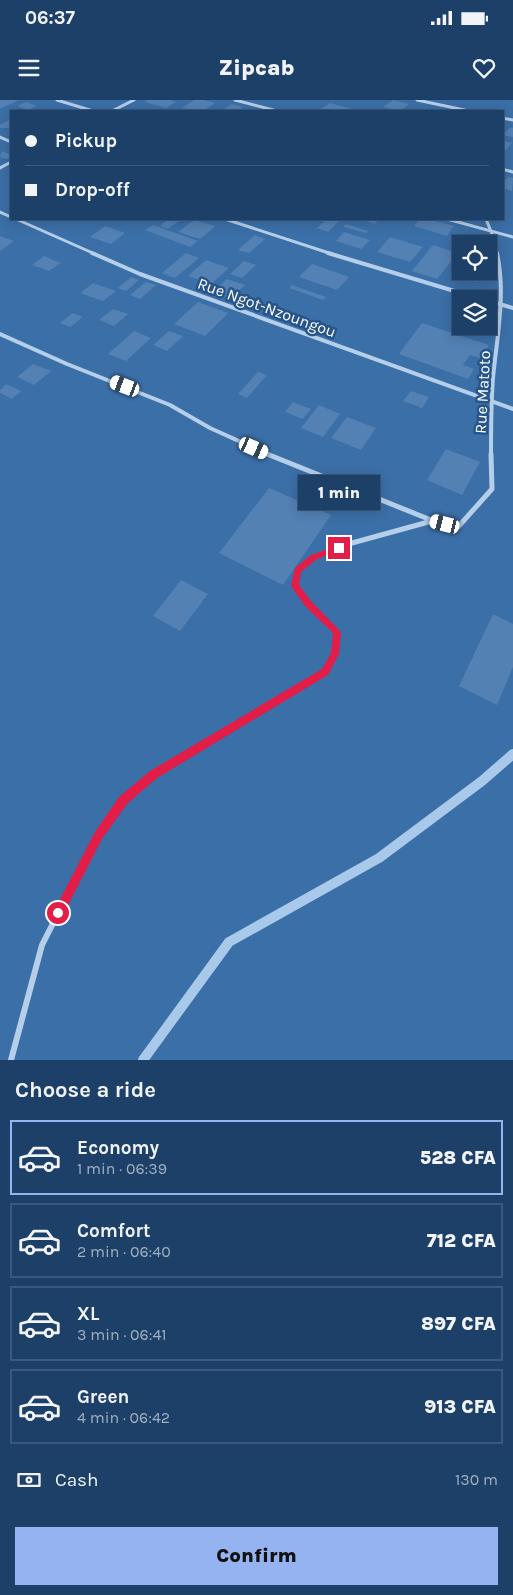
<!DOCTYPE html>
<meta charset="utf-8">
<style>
:root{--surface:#1d4068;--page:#25476e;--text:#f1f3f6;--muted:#a0afc0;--line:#3b597c;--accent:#95b2f1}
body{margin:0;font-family:Karla,sans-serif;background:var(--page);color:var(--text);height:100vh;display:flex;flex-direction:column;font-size:19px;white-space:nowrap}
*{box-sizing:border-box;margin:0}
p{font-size:16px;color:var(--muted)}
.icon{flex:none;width:28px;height:28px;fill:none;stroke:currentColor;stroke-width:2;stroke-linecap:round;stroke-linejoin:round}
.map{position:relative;height:960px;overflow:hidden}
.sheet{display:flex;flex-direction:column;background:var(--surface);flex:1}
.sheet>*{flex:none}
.banner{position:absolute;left:10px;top:10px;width:494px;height:110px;border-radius:0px;box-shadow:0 2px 12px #0003,0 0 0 1px var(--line);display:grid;align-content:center;height:110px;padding:0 15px;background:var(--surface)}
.controls{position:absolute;left:452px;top:135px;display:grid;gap:10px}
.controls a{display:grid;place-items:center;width:45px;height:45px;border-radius:0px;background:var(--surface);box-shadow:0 2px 12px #0003,0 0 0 1px var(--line);font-size:25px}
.end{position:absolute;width:22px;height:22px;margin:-11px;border:6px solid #e11d48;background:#fff;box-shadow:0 0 0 2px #fff}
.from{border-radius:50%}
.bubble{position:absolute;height:35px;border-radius:0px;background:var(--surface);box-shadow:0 2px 12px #0003,0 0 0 1px var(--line);font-size:16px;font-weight:800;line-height:35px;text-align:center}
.car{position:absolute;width:15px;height:30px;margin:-15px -8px;border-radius:6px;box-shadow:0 0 4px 1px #0007;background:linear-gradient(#fff 24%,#345 0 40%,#fff 0 76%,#345 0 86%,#fff 0)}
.banner b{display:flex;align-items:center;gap:18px;height:48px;font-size:19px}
.banner b+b{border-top:1px solid var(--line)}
.banner i{width:12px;height:12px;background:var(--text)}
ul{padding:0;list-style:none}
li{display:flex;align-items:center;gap:15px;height:75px;margin:0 10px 8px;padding:0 5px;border:2px solid var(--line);border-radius:0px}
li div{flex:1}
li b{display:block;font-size:19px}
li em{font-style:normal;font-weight:800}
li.active{border-color:var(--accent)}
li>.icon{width:45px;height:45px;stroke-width:1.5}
h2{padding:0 15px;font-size:22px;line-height:60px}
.pay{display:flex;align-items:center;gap:12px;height:55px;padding:0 15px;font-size:19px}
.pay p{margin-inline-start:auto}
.cta{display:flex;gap:10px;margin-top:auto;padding:10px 15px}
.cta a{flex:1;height:58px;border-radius:0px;background:var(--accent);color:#111;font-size:20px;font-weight:800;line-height:58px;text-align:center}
.status{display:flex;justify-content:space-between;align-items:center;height:35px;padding:0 25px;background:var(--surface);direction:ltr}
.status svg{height:14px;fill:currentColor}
header{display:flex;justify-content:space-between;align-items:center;height:65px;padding:0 15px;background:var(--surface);font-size:22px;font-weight:800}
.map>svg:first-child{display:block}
.green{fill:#3b6fa7;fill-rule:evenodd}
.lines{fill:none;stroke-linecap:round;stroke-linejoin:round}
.stream{stroke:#a9c9ea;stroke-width:10}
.building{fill:#5381b3}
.minor-far3{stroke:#b5cee9;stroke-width:3}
.minor-far2{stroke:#b5cee9;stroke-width:4}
.minor-far1{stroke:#b5cee9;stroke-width:5}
.minor{stroke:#b5cee9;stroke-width:6}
.route{fill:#e11d48}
.labels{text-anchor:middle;stroke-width:5;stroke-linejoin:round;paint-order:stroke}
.far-street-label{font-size:16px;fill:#fff;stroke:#27558a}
</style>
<div class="status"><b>06:37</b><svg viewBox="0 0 49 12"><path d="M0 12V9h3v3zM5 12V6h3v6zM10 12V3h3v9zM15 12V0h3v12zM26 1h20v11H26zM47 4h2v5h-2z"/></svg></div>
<header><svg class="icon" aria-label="menu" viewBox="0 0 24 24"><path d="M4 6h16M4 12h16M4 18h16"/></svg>Zipcab<svg class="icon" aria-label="heart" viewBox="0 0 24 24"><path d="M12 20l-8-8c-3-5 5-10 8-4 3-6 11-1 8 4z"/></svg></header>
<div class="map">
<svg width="513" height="960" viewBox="0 0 513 960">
<rect width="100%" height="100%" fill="#27558a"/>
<path class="green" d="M0,0H513V960H0ZM11,11H502V119H11ZM461,144H489V171H461ZM461,199H489V226H461Z"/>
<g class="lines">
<path class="stream" d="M143,960L229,842L379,758L482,681L513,654"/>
</g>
<path class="building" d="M0,0H19L0,9Z
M148,0H170L176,2L166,8L144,2Z
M194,0H204L215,3L203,11L182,8Z
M393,0L409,4L400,11L383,7Z
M26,2L37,6L28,10L17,6Z
M330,3L352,9L349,11H317Z
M232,4L243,7L237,11H221Z
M10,19L11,28H0V25Z
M510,28H513V37L502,35Z
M502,40L512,43L505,51L502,50Z
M2,51L11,55V57L6,59L0,57Z
M508,77L513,78L512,91L502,88V83Z
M168,119H181L168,129L160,126Z
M326,119L340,120L328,132L317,128Z
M359,119H379L375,124Z
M420,119H428L454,126L447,136L414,126Z
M194,120L216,126L200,139L178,132Z
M346,124L368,131L366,133L343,127Z
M153,125L198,141L190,147L145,130Z
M105,126L125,133L111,144L90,137Z
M344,132L370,140L361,149L336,141Z
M255,135L265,139L249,153L238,150Z
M0,136L14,141L0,151Z
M390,137L423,147L410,162L377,152Z
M433,145L458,153L437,179L412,171Z
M186,153L199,158L175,178L162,173Z
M44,156L61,163L49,171L32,165Z
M206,160L229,168L211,184L188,176Z
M244,161L256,165L242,178L230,174Z
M312,164L349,177L337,190L299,177Z
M464,171H484L476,182L460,177Z
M131,177L139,180L126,191L118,188Z
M227,179L245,185L231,199L212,193Z
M146,182L156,185L140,199L130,195Z
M93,183L116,191L103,201L80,193Z
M292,185L326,197L323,200L289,188Z
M198,202L228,213L205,236L174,224Z
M113,209L128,214L114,226L99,220Z
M73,213L83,217L70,227L60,223Z
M422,223L489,245L481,258L470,255L463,265L474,269L468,279L399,254Z
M134,231L151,238L126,261L108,254Z
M169,231L183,236L167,251L153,245Z
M33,264L51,271L34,285L17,277Z
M258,272L267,275L247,298L238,294Z
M6,284L21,291L12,299L0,293V290Z
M411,291L429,297L422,308L403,301Z
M293,302L311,309L303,319L285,312Z
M319,305L340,314L323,337L301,328Z
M347,317L376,328L361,350L331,338Z
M446,349L480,362L462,395L427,380Z
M269,388L331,415L283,485L219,453Z
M181,480L208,494L180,531L153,516Z
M493,514L513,524V567L497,605L459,586Z"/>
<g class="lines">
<path class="minor-far3" d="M57,0L93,11
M235,0L277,11
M417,0L469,11
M112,11L134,0
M502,18L513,20
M0,37L11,42
M0,68L11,62
M502,69L513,72
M0,112L11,117
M16,119L95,154
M225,119L332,154
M447,119L513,137
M486,119L494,139L497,154"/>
<path class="minor-far2" d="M92,153L140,174L513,309
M328,153L481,199
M489,201L513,208
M0,234L67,264L170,305L210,328L270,355
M491,355C491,329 491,304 493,278C497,237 506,194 497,153"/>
<path class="minor-far1" d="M267,354L431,420
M250,617L325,572L335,554L337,532L308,504L295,486L298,470L314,457L352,443L432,421L458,427L492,389L491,354"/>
<path class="minor" d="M11,960L42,845L98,735L123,701L154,675L252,616"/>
</g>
<path class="route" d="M339,445L342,446V450L317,459L301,472L299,485L311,501L341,532L339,554L328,575L157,678L127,704L102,739L62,817L58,819L55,817L53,813L55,809L95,732L119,697L150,671L322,569L331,553L333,533L305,506L291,486L295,468L311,455Z"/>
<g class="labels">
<g class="far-street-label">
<text transform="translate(267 207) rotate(20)" y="6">Rue Ngot-Nzoungou</text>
<text transform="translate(482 292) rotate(-87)" y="6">Rue Matoto</text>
</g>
</g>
</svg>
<div class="controls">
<a><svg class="icon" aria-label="locate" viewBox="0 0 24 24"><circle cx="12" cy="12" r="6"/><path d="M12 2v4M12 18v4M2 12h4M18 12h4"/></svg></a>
<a><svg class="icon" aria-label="layers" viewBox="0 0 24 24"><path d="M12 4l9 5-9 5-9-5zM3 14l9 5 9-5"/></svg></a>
</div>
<i class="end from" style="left:58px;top:813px"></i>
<i class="end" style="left:339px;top:448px"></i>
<div class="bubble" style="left:298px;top:375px;width:82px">1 min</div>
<i class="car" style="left:125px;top:286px;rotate:291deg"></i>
<i class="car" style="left:254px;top:348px;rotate:114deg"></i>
<i class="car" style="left:445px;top:424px;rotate:284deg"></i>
<div class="banner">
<b><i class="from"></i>Pickup</b>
<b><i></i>Drop-off</b>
</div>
</div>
<section class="sheet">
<h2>Choose a ride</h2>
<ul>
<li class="active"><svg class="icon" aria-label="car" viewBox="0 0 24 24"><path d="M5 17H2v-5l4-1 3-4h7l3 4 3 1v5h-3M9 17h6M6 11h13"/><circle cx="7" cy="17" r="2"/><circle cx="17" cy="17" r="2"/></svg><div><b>Economy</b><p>1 min · 06:39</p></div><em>528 CFA</em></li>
<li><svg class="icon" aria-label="car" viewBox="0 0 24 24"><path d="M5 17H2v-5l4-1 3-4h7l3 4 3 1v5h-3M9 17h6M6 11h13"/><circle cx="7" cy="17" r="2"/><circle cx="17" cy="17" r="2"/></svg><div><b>Comfort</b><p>2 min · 06:40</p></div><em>712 CFA</em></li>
<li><svg class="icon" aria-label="car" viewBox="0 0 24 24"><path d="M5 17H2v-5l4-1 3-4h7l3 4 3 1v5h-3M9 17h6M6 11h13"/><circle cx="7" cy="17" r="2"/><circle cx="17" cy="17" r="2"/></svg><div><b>XL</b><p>3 min · 06:41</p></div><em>897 CFA</em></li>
<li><svg class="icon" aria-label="car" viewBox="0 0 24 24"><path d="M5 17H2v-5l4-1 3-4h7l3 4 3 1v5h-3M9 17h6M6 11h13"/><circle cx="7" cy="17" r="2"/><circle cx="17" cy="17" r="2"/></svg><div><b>Green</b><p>4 min · 06:42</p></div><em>913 CFA</em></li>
</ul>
<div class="pay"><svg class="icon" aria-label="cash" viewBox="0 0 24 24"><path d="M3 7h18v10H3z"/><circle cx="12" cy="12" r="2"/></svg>Cash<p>130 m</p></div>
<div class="cta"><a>Confirm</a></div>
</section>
